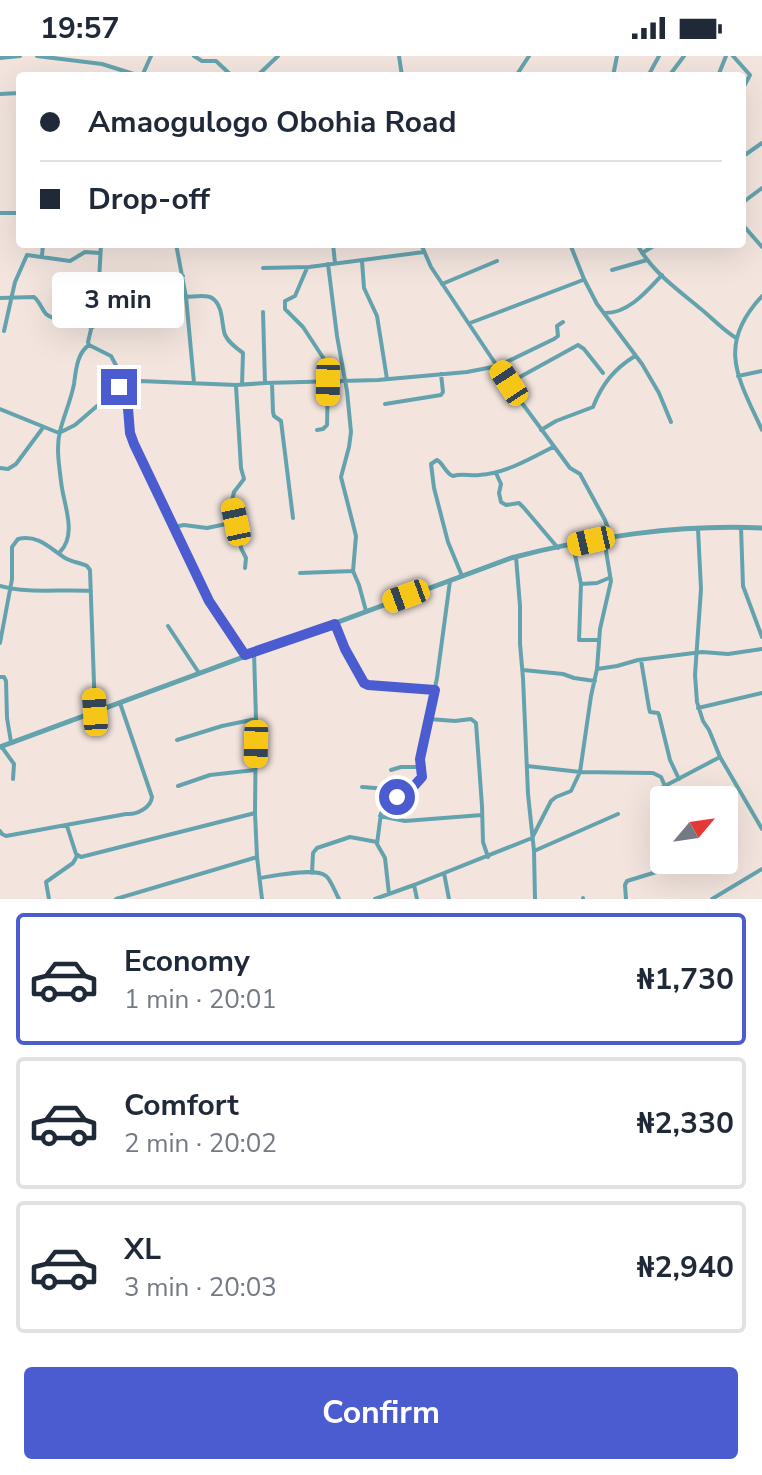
<!DOCTYPE html>
<meta charset="utf-8">
<style>
:root{--surface:#fff;--page:#f2f2f3;--text:#1f2937;--muted:#747a83;--line:#e0e1e3;--accent:#4b5cd1}
body{margin:0;font-family:"Nunito Sans",sans-serif;background:var(--page);color:var(--text);height:100vh;display:flex;flex-direction:column;font-size:30px;white-space:nowrap}
*{box-sizing:border-box;margin:0}
p{font-size:26px;color:var(--muted)}
.icon{flex:none;width:44px;height:44px;fill:none;stroke:currentColor;stroke-width:2;stroke-linecap:round;stroke-linejoin:round}
.map{position:relative;height:843px;overflow:hidden}
.details{display:flex;flex-direction:column;background:var(--surface);flex:1}
.details>*{flex:none}
.hud{position:absolute;left:16px;top:16px;width:730px;height:176px;border-radius:8px;box-shadow:0 8px 32px #0002;display:grid;align-content:center;height:176px;padding:0 24px;background:var(--surface)}
.needle{width:52px;rotate:61deg}
.fabs{position:absolute;left:650px;top:730px;display:grid;gap:16px}
.fabs a{display:grid;place-items:center;width:88px;height:88px;border-radius:8px;background:var(--surface);box-shadow:0 8px 32px #0002;font-size:40px}
.end{position:absolute;width:36px;height:36px;margin:-18px;border:10px solid #4b5cd1;background:#fff;box-shadow:0 0 0 4px #fff}
.from{border-radius:50%}
.bubble{position:absolute;height:56px;border-radius:8px;background:var(--surface);box-shadow:0 8px 32px #0002;font-size:26px;font-weight:700;line-height:56px;text-align:center}
.car{position:absolute;width:24px;height:48px;margin:-24px -12px;border-radius:10px;box-shadow:0 0 6px 2px #0007;background:linear-gradient(#f5c518 24%,#345 0 40%,#f5c518 0 76%,#345 0 86%,#f5c518 0)}
.hud b{display:flex;align-items:center;gap:28px;height:76px;font-size:30px}
.hud b+b{border-top:2px solid var(--line)}
.hud i{width:20px;height:20px;background:var(--text)}
ul{padding:14px 0 0;list-style:none}
li{display:flex;align-items:center;gap:24px;height:132px;margin:0 16px 12px;padding:0 8px;border:4px solid var(--line);border-radius:8px}
li div{flex:1}
li b{display:block;font-size:30px}
li em{font-style:normal;font-weight:700}
li.active{border-color:var(--accent)}
li>.icon{width:72px;height:72px;stroke-width:1.5}
.primary-button{display:flex;gap:16px;margin-top:auto;padding:16px 24px}
.primary-button a{flex:1;height:92px;border-radius:8px;background:var(--accent);color:#fff;font-size:32px;font-weight:700;line-height:92px;text-align:center}
.status{display:flex;justify-content:space-between;align-items:center;height:56px;padding:0 40px;background:var(--surface);direction:ltr}
.status svg{height:22px;fill:currentColor}
.map>svg:first-child{display:block}
.lines{fill:none;stroke-linecap:round;stroke-linejoin:round}
.minor{stroke:#64a3ae;stroke-width:4}
.tertiary{stroke:#64a3ae;stroke-width:5}
.route{stroke:#4b5cd1;stroke-width:10}
</style>
<div class="status"><b>19:57</b><svg viewBox="0 0 49 12"><path d="M0 12V9h3v3zM5 12V6h3v6zM10 12V3h3v9zM15 12V0h3v12zM26 1h20v11H26zM47 4h2v5h-2z"/></svg></div>
<div class="map">
<svg width="762" height="843" viewBox="0 0 762 843">
<rect width="100%" height="100%" fill="#f3e5de"/>
<g class="lines">
<path class="minor" d="M37,0L102,8L140,20
M194,0L202,5H216L232,20
M399,0L402,20
M733,0L750,19L742,34
M0,2L20,0
M142,20L151,0
M257,20L278,0
M516,20L529,0
M613,20L617,0
M648,20L659,0
M669,20L684,0
M718,20L726,0
M0,38L20,37
M742,101L762,87
M742,147L762,132
M0,157H20
M742,168L762,191
M176,188L186,241L194,327
M333,188L335,207
M421,188L431,211L519,343L570,412L580,418L605,464L611,481
M570,188L584,223L597,248L642,308L659,337L671,366
M637,188C651,215 678,234 701,253C713,263 723,274 736,282
M642,197L657,188
M42,200L43,188
M362,205L364,232L377,260L387,323
M328,208L337,280L347,335L351,376L349,391L341,421L356,480L353,515
M263,212L309,211L424,196
M307,212L295,240L285,245V253L303,271L339,326
M612,214L647,204
M99,227L126,229L183,220
M442,228L497,205
M762,240C716,289 738,322 762,374
M186,241C193,241 206,238 212,242C224,250 221,268 225,279C229,287 236,292 243,297L242,329
M0,242L34,241C40,246 41,252 46,258C54,265 81,269 93,271
M263,256L265,327
M604,257C628,258 647,235 662,219
M470,267L583,224
M4,275L15,226L27,199L70,205L85,196L100,197
M89,289L111,300L126,328L130,377L134,388L209,545L245,599
M738,320L762,315
M272,327L273,356L274,360L281,365L293,462
M509,327L578,289L584,293L603,317
M236,330L241,412L244,423L234,436L232,445L241,492L246,502L245,512
M385,348L441,339L443,336L441,318
M0,353L59,377L75,369L119,331L140,325L236,329L265,327L378,324L467,316L498,310L554,283L558,280L557,270L563,266
M317,374L323,373L327,369L328,326
M541,374L556,365L593,351C602,328 614,313 635,300
M0,412L8,413L16,408L42,373
M496,417L501,428L499,437L501,446L506,449L519,447L524,452L558,492
M173,471L184,469L207,472L236,466
M741,471L743,530L762,581
M698,473L701,533L695,619L697,646L703,665L709,674L720,701L762,773
M573,489L581,528L579,584H599
M60,496C78,477 63,448 61,425C59,409 56,391 60,375C64,359 71,344 74,328C76,314 77,297 89,289L88,286L98,244L101,188
M516,501L520,550V588L523,622L528,738L534,795L535,843
M300,517L353,515L359,529L366,555
M462,520L448,486L434,432L431,408L437,404C444,408 445,417 453,420C462,417 470,420 479,419C506,417 530,403 553,391
M581,528L597,527L609,522
M0,530C29,538 60,533 91,535
M335,568L345,593L364,627L368,629L434,634
M168,570L199,617
M0,587L12,523V491L18,483C40,478 51,494 67,503C73,506 81,507 87,510L90,514L95,656
M641,604L649,652L650,656L658,657L659,659L670,704L679,723
M597,613L617,610L638,604L702,596L728,598L762,593
M523,614L563,618L574,622L595,625
M0,621H4L6,625L7,662L11,686
M698,652L762,637
M429,663L455,665L471,663L476,667L482,750L483,786L488,801
M177,684L222,670L256,663
M1,690L14,708L13,723
M527,710L580,716L653,717L661,721L665,730
M391,714L401,711H421
M178,730L210,719L255,714
M362,731C381,732 409,738 422,721L420,703L437,622L450,525
M255,757L257,801L262,843
M380,760L405,765L482,759
M67,770L76,798L81,801L255,757L256,663L254,596
M0,775L2,778L6,780L126,758C136,759 151,752 152,741L120,647
M664,777L660,737L661,732L720,701
M534,795L618,758
M312,817L313,797L317,792L350,781L377,786
M444,817L449,843
M260,822C273,820 315,811 326,820C331,824 335,836 339,843
M414,829L532,782L551,745L556,741L571,735L580,716L591,640L597,613L600,573L611,525L604,483
M389,838L385,802L377,788L381,757L394,747L401,732
M49,843L46,826L73,807L77,800
M116,843L257,801
M375,843L414,829L417,843
M583,843V842
M626,843L625,829L627,825L666,813L667,804
M712,843L762,813"/>
<path class="tertiary" d="M0,691L511,502C590,481 680,468 762,472"/>
</g>
<g class="lines">
<path class="route" d="M119,331L126,328L130,377L134,388L209,545L245,599L335,568L345,593L364,627L368,629L435,634L420,703L422,721L414,730L401,732L397,741"/>
</g>
</svg>
<div class="fabs">
<a><svg class="needle" viewBox="-14 -14 28 28"><path d="M0-13l5 13h-10z" fill="#e53935"/><path d="M0 13l5-13h-10z" fill="#747a83"/></svg></a>
</div>
<i class="end from" style="left:397px;top:741px"></i>
<i class="end" style="left:119px;top:331px"></i>
<div class="bubble" style="left:52px;top:216px;width:132px">3 min</div>
<i class="car" style="left:328px;top:326px;rotate:181deg"></i>
<i class="car" style="left:509px;top:327px;rotate:327deg"></i>
<i class="car" style="left:236px;top:466px;rotate:348deg"></i>
<i class="car" style="left:591px;top:485px;rotate:257deg"></i>
<i class="car" style="left:406px;top:540px;rotate:250deg"></i>
<i class="car" style="left:95px;top:656px;rotate:356deg"></i>
<i class="car" style="left:256px;top:688px;rotate:181deg"></i>
<div class="hud">
<b><i class="from"></i>Amaogulogo Obohia Road</b>
<b><i></i>Drop-off</b>
</div>
</div>
<section class="details">
<ul>
<li class="active"><svg class="icon" aria-label="car" viewBox="0 0 24 24"><path d="M5 17H2v-5l4-1 3-4h7l3 4 3 1v5h-3M9 17h6M6 11h13"/><circle cx="7" cy="17" r="2"/><circle cx="17" cy="17" r="2"/></svg><div><b>Economy</b><p>1 min · 20:01</p></div><em>₦1,730</em></li>
<li><svg class="icon" aria-label="car" viewBox="0 0 24 24"><path d="M5 17H2v-5l4-1 3-4h7l3 4 3 1v5h-3M9 17h6M6 11h13"/><circle cx="7" cy="17" r="2"/><circle cx="17" cy="17" r="2"/></svg><div><b>Comfort</b><p>2 min · 20:02</p></div><em>₦2,330</em></li>
<li><svg class="icon" aria-label="car" viewBox="0 0 24 24"><path d="M5 17H2v-5l4-1 3-4h7l3 4 3 1v5h-3M9 17h6M6 11h13"/><circle cx="7" cy="17" r="2"/><circle cx="17" cy="17" r="2"/></svg><div><b>XL</b><p>3 min · 20:03</p></div><em>₦2,940</em></li>
</ul>
<div class="primary-button"><a>Confirm</a></div>
</section>
